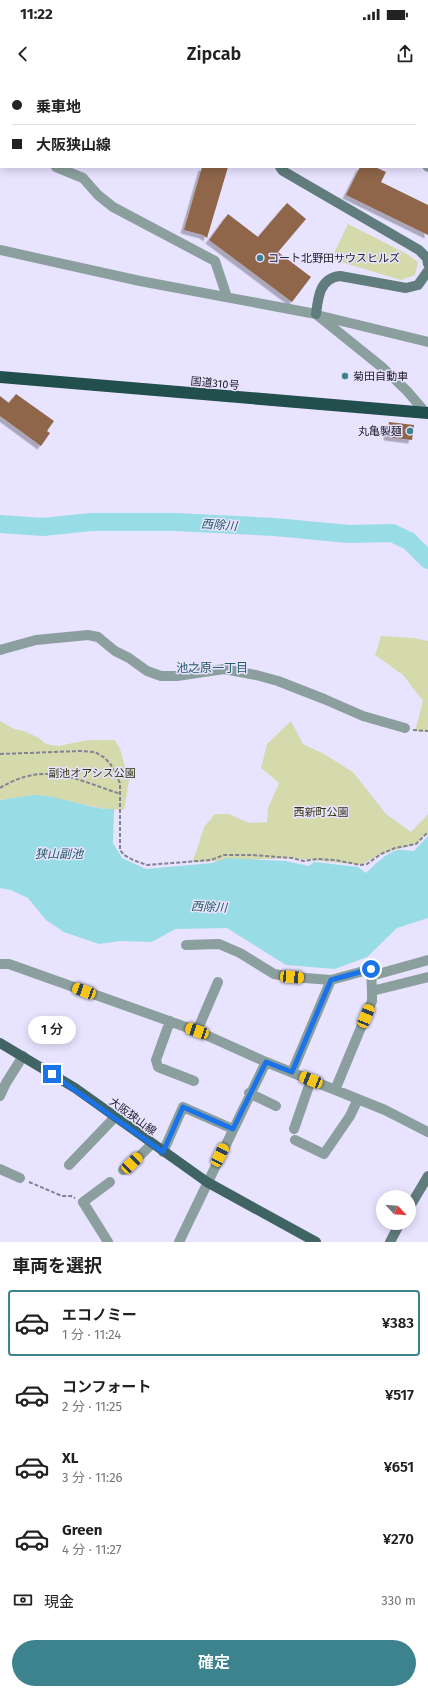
<!DOCTYPE html>
<html lang="ja">
<meta charset="utf-8">
<style>
:root{--surface:#fff;--page:#f2f2f2;--text:#222;--muted:#767676;--line:#e0e0e0;--accent:#3d838e}
body{margin:0;font-family:"Fira Sans","Noto Sans JP",sans-serif;background:var(--page);color:var(--text);height:100vh;display:flex;flex-direction:column;font-size:15px;white-space:nowrap}
*{box-sizing:border-box;margin:0}
p{font-size:13px;color:var(--muted)}
.icon{flex:none;width:22px;height:22px;fill:none;stroke:currentColor;stroke-width:2;stroke-linecap:round;stroke-linejoin:round}
.map{position:relative;height:1162px;overflow:hidden}
.panel{display:flex;flex-direction:column;background:var(--surface);flex:1}
.panel>*{flex:none}
.guide{position:absolute;left:0px;top:0px;width:428px;height:88px;box-shadow:0 2px 10px #0003;display:grid;align-content:center;height:88px;padding:0 12px;background:var(--surface)}
.needle{width:26px;rotate:116deg}
.buttons{position:absolute;left:376px;top:1110px;display:grid;gap:8px}
.buttons a{display:grid;place-items:center;width:40px;height:40px;border-radius:50%;background:var(--surface);box-shadow:0 2px 10px #0003;font-size:20px}
.end{position:absolute;width:18px;height:18px;margin:-9px;border:5px solid #1a73e8;background:#fff;box-shadow:0 0 0 2px #fff}
.from{border-radius:50%}
.bubble{position:absolute;height:28px;border-radius:14px;background:var(--surface);box-shadow:0 2px 10px #0003;font-size:13px;font-weight:600;line-height:28px;text-align:center}
.car{position:absolute;width:12px;height:24px;margin:-12px -6px;border-radius:5px;box-shadow:0 0 3px 1px #0007;background:linear-gradient(#f5c518 24%,#345 0 40%,#f5c518 0 76%,#345 0 86%,#f5c518 0)}
.guide b{display:flex;align-items:center;gap:14px;height:38px;font-size:15px}
.guide b+b{border-top:1px solid var(--line)}
.guide i{width:10px;height:10px;background:var(--text)}
ul{padding:0;list-style:none}
li{display:flex;align-items:center;gap:12px;height:66px;margin:0 8px 6px;padding:0 4px;border:2px solid transparent;border-radius:4px}
li div{flex:1}
li b{display:block;font-size:15px}
li em{font-style:normal;font-weight:600}
li.selected{border-color:var(--accent)}
li>.icon{width:36px;height:36px;stroke-width:1.5}
h2{padding:0 12px;font-size:18px;line-height:48px}
.pay{display:flex;align-items:center;gap:10px;height:44px;padding:0 12px;font-size:15px}
.pay p{margin-inline-start:auto}
.cta{display:flex;gap:8px;margin-top:auto;padding:8px 12px}
.cta a{flex:1;height:46px;border-radius:24px;background:var(--accent);color:#fff;font-size:16px;font-weight:600;line-height:46px;text-align:center}
.status{display:flex;justify-content:space-between;align-items:center;height:28px;padding:0 20px;background:var(--surface);direction:ltr}
.status svg{height:11px;fill:currentColor}
header{display:flex;justify-content:space-between;align-items:center;height:52px;padding:0 12px;background:var(--surface);font-size:18px;font-weight:600}
.map>svg:first-child{display:block}
.green{fill:#d5daac}
.water{fill:#98dce5}
.lines{fill:none;stroke-linecap:round;stroke-linejoin:round}
.river{stroke:#98dce5;stroke-width:18}
.building{fill:#8f6648;filter:url(#shadow)}
.path{stroke:#848195;stroke-width:2;stroke-dasharray:4 2;stroke-linecap:butt}
.street{stroke:#8c9f9f;stroke-width:10}
.secondary{stroke:#607c7c;stroke-width:10}
.primary{stroke:#406363;stroke-width:10}
.highway{stroke:#234e4e;stroke-width:12}
.route{stroke:#1a73e8;stroke-width:5}
.poi-dot{fill:#3d838e;stroke:#e8e3ff;stroke-width:1.5}
.labels{text-anchor:middle;stroke-width:3;stroke-linejoin:round;paint-order:stroke}
.poi-label{font-size:11px;fill:#24212e;stroke:#e8e3ff;text-anchor:start}
.street-label{font-size:11px;fill:#24212e;stroke:#e8e3ff}
.park-label{font-size:11px;fill:#32340c;stroke:#e8e3ff}
.water-label{font-size:12px;font-style:italic;fill:#1c565d;stroke:#e8e3ff}
.neighbourhood-label{font-size:12px;fill:#255e67;stroke:#e8e3ff}
</style>
<div class="status"><b>11:22</b><svg viewBox="0 0 49 12"><path d="M0 12V9h3v3zM5 12V6h3v6zM10 12V3h3v9zM15 12V0h3v12zM26 1h20v11H26zM47 4h2v5h-2z"/></svg></div>
<header><svg class="icon" aria-label="back" viewBox="0 0 24 24"><path d="M15 5l-7 7 7 7"/></svg>Zipcab<svg class="icon" aria-label="share" viewBox="0 0 24 24"><path d="M12 15V3M7 8l5-5 5 5M5 13v7h14v-7"/></svg></header>
<div class="map">
<svg width="428" height="1162" viewBox="0 0 428 1162">
<defs>
<filter id="shadow"><feDropShadow dx="-3.5" dy="3.5" stdDeviation="0" flood-color="#0004"/></filter>
</defs>
<rect width="100%" height="100%" fill="#e8e3ff"/>
<path class="green" d="M296,0H428V83L427,1Z
M348,144L407,174L418,182L415,195L401,200L331,179Z
M381,556L414,558L428,561V652L415,651L423,621L403,595L375,575Z
M0,641L14,649L24,651L39,658L46,664L58,666L88,660H115L120,669L129,701L124,730L106,729L34,715L0,720Z
M291,641L303,664L324,674L353,692L386,734L411,752L428,734V752L416,764L381,774L361,785L292,778L192,782L197,769L204,747L215,734H229L249,743L267,742L268,728L279,703L261,688L267,664Z"/>
<path class="water" d="M34,715C61,715 87,730 114,729L113,763L122,778L146,789L212,783L227,778L285,781L309,786L314,782L323,783L358,787L366,793C375,785 385,773 398,770C402,769 409,771 414,771L428,756V838L397,848L367,877L335,889L286,885L227,848L175,849L152,862L120,861L99,864L64,852L46,840L28,818L11,810L0,808V720Z"/>
<g class="lines">
<path class="river" d="M0,444L43,447L91,442H176L274,447L349,454L392,453L409,461L428,480"/>
</g>
<path class="building" d="M202,87H228L207,158L203,155L184,150Z
M360,87H375L386,92L381,102L428,125V155L346,115Z
M287,123L306,139L278,172L311,197L292,222L209,160L228,134L258,157Z
M16,314L54,341L47,351L50,353L41,366L0,336V316L9,323Z
M389,342L414,345L412,360L387,357Z"/>
<g class="lines">
<path class="path" d="M413,650L428,651
M0,674L80,671L95,672L105,678L111,685L120,703V770L124,775L133,780L147,785L211,780L224,775H252L292,778L304,781L317,779L335,780L361,785L367,784L381,774L395,768L416,764L428,752
M0,708C46,680 76,700 121,714
M29,1102L62,1116H71L75,1118"/>
<path class="street" d="M235,0L238,1
M0,67H1
M427,86L428,87
M56,87L83,98L98,115L113,127L215,181L227,217
M0,170L140,201L316,234L383,288L407,311L426,333
M321,236L428,262
M0,570L36,560L88,555L98,557L115,571L129,578L147,591L161,596H177L224,589L256,595L278,601L324,619L363,636L405,648
M186,865L219,864L240,873L274,894L292,897L331,900L371,889L372,911
M0,884H9L197,951L266,982L385,1030L428,1052
M371,896L428,880
M170,941L156,980L158,987L194,1001
M197,951L218,902
M292,992L331,900
M335,1010L372,921V911L428,897
M249,1013L276,1026
M0,1016L6,1003L23,976
M294,1049L311,1000
M295,1060L324,1074L350,1036L358,1019
M163,1072L183,1027L233,1049
M69,1085L115,1037
M0,1089L20,1098
M123,1090L126,1089L152,1064
M108,1162L83,1122L110,1102
M179,1162L266,982"/>
<path class="secondary" d="M288,1V0
M280,87L283,91L419,170L427,178L428,184
M316,234C318,217 320,198 340,196L406,208L418,205L428,191
M409,1128L428,1096
M390,1162L400,1143"/>
<path class="primary" d="M0,963L75,1008L207,1102L316,1162"/>
<path class="highway" d="M0,297L428,333"/>
</g>
<g class="lines">
<path class="route" d="M52,994L163,1072L183,1027L233,1049L266,982L292,992L331,900L371,889"/>
</g>
<g class="poi-dot">
<circle cx="260" cy="178" r="4"/>
<circle cx="345" cy="296" r="4"/>
<circle cx="410" cy="351" r="4"/>
</g>
<g class="labels">
<g class="poi-label">
<text x="268" y="182">コート北野田サウスヒルズ</text>
<text x="353" y="300">菊田自動車</text>
<text x="402" y="355" text-anchor="end">丸亀製麺</text>
</g>
<g class="street-label">
<text transform="translate(215 303) rotate(5)" y="4">国道310号</text>
<text transform="translate(133 1036) rotate(36)" y="4">大阪狭山線</text>
</g>
<g class="park-label">
<text x="92" y="697">副池オアシス公園</text>
<text x="321" y="736">西新町公園</text>
</g>
<g class="water-label">
<text transform="translate(219 445) rotate(4)" y="4">西除川</text>
<text x="59" y="778">狭山副池</text>
<text transform="translate(209 827) rotate(3)" y="4">西除川</text>
</g>
<g class="neighbourhood-label">
<text x="212" y="592">池之原一丁目</text>
</g>
</g>
</svg>
<div class="buttons">
<a><svg class="needle" viewBox="-14 -14 28 28"><path d="M0-13l5 13h-10z" fill="#e53935"/><path d="M0 13l5-13h-10z" fill="#767676"/></svg></a>
</div>
<i class="end from" style="left:371px;top:889px"></i>
<i class="end" style="left:52px;top:994px"></i>
<div class="bubble" style="left:28px;top:936px;width:48px">1 分</div>
<i class="car" style="left:292px;top:897px;rotate:94deg"></i>
<i class="car" style="left:84px;top:911px;rotate:290deg"></i>
<i class="car" style="left:366px;top:936px;rotate:22deg"></i>
<i class="car" style="left:197px;top:951px;rotate:289deg"></i>
<i class="car" style="left:311px;top:1000px;rotate:292deg"></i>
<i class="car" style="left:220px;top:1075px;rotate:26deg"></i>
<i class="car" style="left:132px;top:1083px;rotate:46deg"></i>
<div class="guide">
<b><i class="from"></i>乗車地</b>
<b><i></i>大阪狭山線</b>
</div>
</div>
<section class="panel">
<h2>車両を選択</h2>
<ul>
<li class="selected"><svg class="icon" aria-label="car" viewBox="0 0 24 24"><path d="M5 17H2v-5l4-1 3-4h7l3 4 3 1v5h-3M9 17h6M6 11h13"/><circle cx="7" cy="17" r="2"/><circle cx="17" cy="17" r="2"/></svg><div><b>エコノミー</b><p>1 分 · 11:24</p></div><em>¥383</em></li>
<li><svg class="icon" aria-label="car" viewBox="0 0 24 24"><path d="M5 17H2v-5l4-1 3-4h7l3 4 3 1v5h-3M9 17h6M6 11h13"/><circle cx="7" cy="17" r="2"/><circle cx="17" cy="17" r="2"/></svg><div><b>コンフォート</b><p>2 分 · 11:25</p></div><em>¥517</em></li>
<li><svg class="icon" aria-label="car" viewBox="0 0 24 24"><path d="M5 17H2v-5l4-1 3-4h7l3 4 3 1v5h-3M9 17h6M6 11h13"/><circle cx="7" cy="17" r="2"/><circle cx="17" cy="17" r="2"/></svg><div><b>XL</b><p>3 分 · 11:26</p></div><em>¥651</em></li>
<li><svg class="icon" aria-label="car" viewBox="0 0 24 24"><path d="M5 17H2v-5l4-1 3-4h7l3 4 3 1v5h-3M9 17h6M6 11h13"/><circle cx="7" cy="17" r="2"/><circle cx="17" cy="17" r="2"/></svg><div><b>Green</b><p>4 分 · 11:27</p></div><em>¥270</em></li>
</ul>
<div class="pay"><svg class="icon" aria-label="cash" viewBox="0 0 24 24"><path d="M3 7h18v10H3z"/><circle cx="12" cy="12" r="2"/></svg>現金<p>330 m</p></div>
<div class="cta"><a>確定</a></div>
</section>
